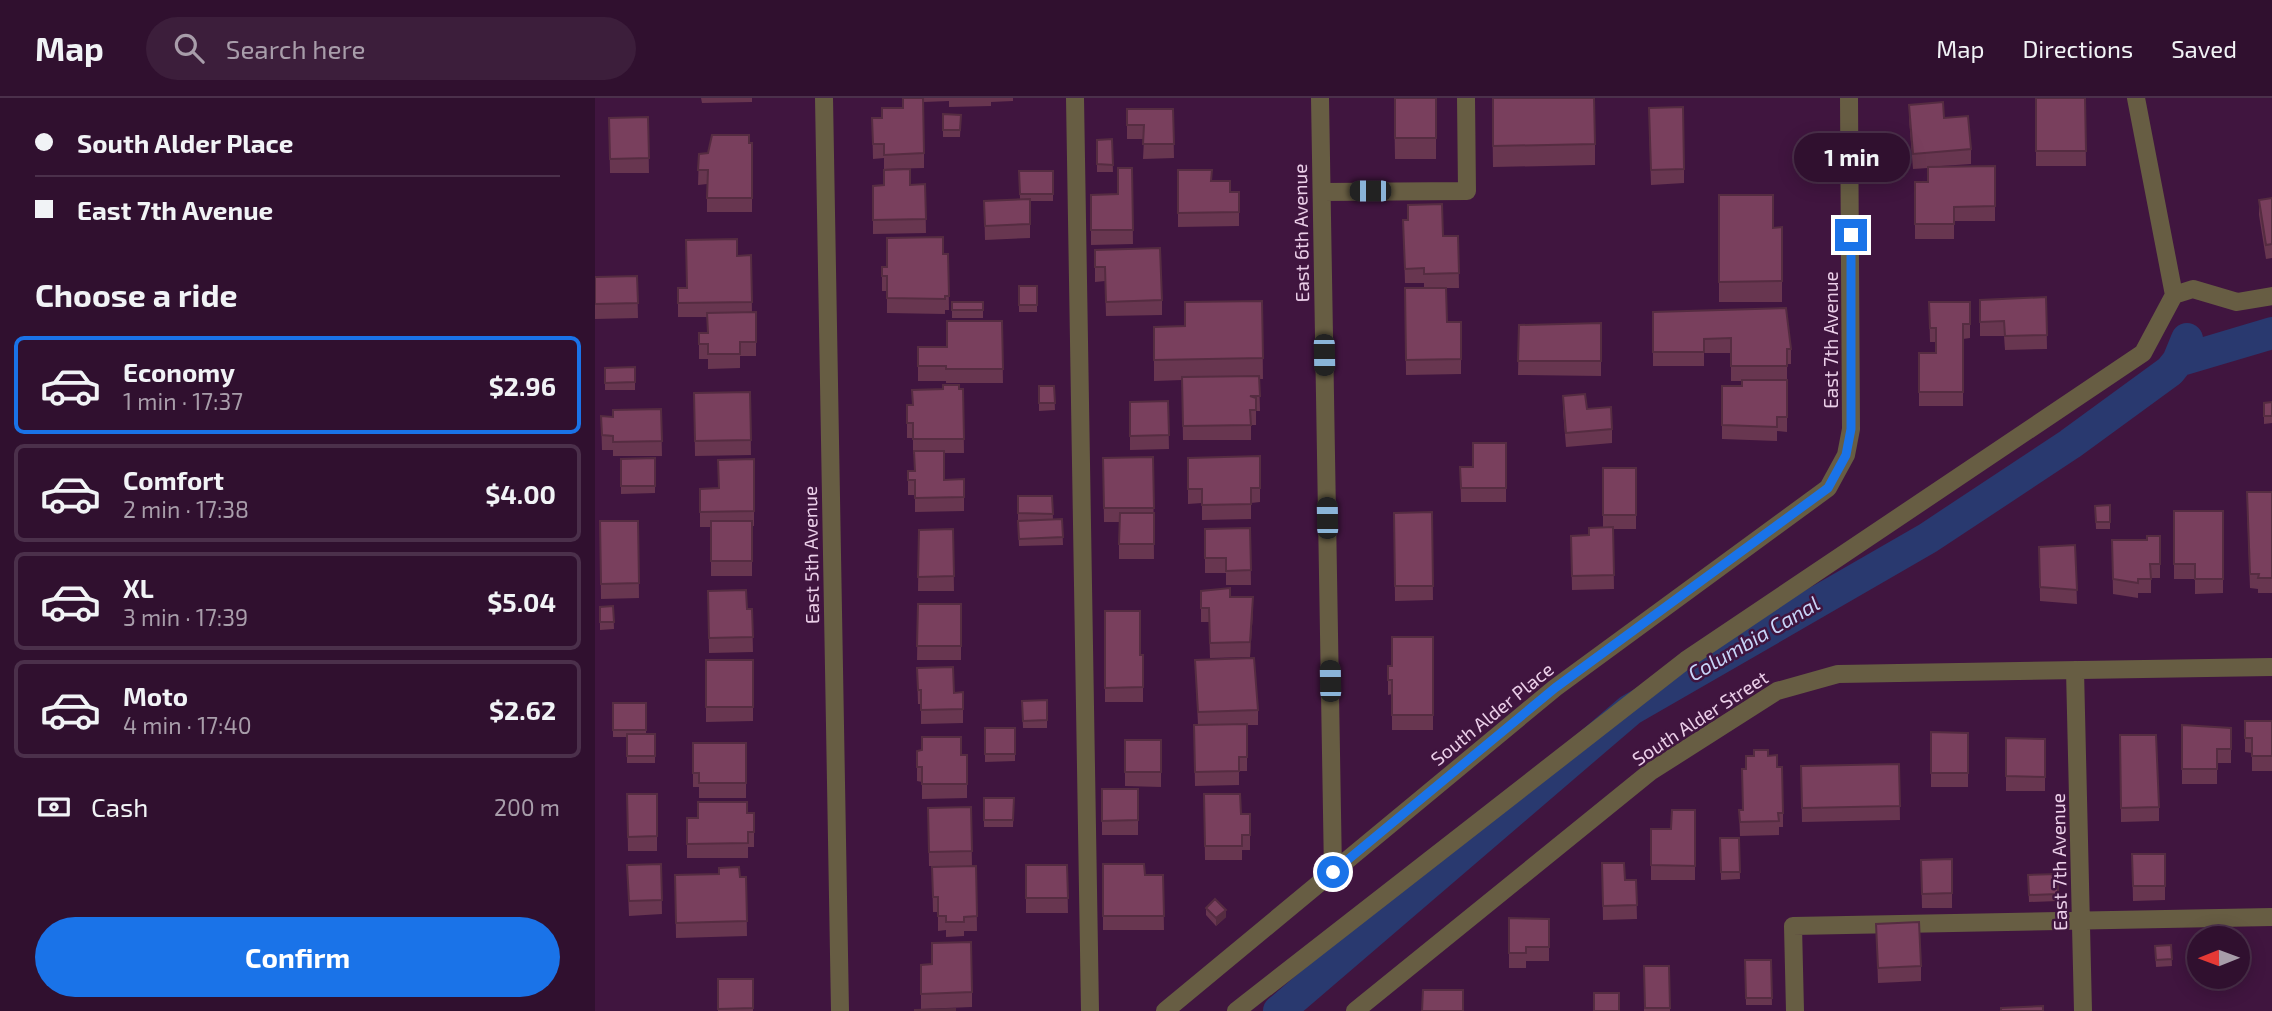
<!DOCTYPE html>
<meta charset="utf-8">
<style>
:root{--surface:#30102f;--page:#3c1e3b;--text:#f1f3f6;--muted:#a89daa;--line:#4b304b;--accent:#1a73e8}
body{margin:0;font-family:"Exo 2",sans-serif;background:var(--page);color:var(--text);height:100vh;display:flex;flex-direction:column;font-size:26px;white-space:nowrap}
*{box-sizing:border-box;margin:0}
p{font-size:23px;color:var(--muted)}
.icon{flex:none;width:38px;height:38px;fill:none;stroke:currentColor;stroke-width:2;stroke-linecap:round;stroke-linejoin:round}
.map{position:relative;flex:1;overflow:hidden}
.side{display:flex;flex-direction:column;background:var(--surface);width:595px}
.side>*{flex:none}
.hud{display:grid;align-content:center;height:154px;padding:0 35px;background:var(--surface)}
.needle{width:46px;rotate:269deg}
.controls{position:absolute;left:1592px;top:828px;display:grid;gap:14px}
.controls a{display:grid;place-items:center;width:63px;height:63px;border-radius:50%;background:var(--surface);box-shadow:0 4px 18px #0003,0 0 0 2px var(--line);font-size:35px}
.end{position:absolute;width:32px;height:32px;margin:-16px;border:9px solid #1a73e8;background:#fff;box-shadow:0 0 0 4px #fff}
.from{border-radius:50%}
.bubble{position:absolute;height:49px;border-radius:24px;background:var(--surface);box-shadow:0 4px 18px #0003,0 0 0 2px var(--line);font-size:23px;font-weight:700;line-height:49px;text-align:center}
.car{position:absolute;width:21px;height:42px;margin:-21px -10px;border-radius:9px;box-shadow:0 0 5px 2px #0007;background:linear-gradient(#222 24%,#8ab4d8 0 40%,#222 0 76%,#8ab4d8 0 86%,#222 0)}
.hud b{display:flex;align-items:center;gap:24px;height:66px;font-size:26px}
.hud b+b{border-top:2px solid var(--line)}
.hud i{width:18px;height:18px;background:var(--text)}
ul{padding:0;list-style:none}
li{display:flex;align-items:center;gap:21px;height:98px;margin:0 14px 10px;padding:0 21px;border:4px solid var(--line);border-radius:10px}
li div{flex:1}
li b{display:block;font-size:26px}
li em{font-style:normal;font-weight:700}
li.selected{border-color:var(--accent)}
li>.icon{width:63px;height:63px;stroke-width:1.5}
h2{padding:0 35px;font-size:32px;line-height:84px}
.pay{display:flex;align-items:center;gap:18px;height:77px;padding:0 35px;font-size:26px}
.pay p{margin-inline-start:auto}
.cta{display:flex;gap:14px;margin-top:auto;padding:14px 35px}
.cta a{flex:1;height:80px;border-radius:42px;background:var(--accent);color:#fff;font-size:28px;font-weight:700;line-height:80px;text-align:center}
header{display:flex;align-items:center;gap:42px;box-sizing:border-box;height:98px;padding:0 35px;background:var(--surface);border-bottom:2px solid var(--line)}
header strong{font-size:33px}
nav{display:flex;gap:38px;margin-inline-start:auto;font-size:24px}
.search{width:490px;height:63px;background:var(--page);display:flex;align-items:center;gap:18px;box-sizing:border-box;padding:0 24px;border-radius:38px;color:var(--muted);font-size:26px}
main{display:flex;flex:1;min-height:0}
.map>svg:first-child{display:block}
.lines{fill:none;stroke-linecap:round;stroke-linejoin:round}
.canal{stroke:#29396f;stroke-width:32}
.minor{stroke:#675d43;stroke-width:18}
.wall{fill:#683650}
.shaded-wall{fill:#552c41}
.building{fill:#793f5d;stroke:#552c41;stroke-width:2}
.route{stroke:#1a73e8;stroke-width:9}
.labels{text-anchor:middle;stroke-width:5;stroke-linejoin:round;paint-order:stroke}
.street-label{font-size:19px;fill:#ebcfe9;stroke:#40153f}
.water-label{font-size:21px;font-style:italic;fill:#c7d5f8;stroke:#40153f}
</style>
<header>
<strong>Map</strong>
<div class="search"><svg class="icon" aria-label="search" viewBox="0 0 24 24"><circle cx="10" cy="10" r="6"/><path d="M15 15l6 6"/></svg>Search here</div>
<nav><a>Map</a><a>Directions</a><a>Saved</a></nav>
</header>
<main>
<section class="side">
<div class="hud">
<b><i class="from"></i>South Alder Place</b>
<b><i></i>East 7th Avenue</b>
</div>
<h2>Choose a ride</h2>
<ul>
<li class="selected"><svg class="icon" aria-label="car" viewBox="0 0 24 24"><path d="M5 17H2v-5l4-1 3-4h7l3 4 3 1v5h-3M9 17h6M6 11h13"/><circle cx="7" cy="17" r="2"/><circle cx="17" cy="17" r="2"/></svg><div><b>Economy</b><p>1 min · 17:37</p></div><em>$2.96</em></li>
<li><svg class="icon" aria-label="car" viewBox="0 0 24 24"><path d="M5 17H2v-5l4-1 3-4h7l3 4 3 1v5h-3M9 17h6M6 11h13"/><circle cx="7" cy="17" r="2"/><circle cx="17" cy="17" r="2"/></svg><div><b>Comfort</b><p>2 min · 17:38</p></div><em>$4.00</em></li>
<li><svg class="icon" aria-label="car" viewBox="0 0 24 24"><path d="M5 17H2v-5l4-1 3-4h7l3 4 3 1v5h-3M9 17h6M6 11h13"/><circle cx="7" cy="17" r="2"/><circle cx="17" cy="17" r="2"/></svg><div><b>XL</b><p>3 min · 17:39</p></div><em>$5.04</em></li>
<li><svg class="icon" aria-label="car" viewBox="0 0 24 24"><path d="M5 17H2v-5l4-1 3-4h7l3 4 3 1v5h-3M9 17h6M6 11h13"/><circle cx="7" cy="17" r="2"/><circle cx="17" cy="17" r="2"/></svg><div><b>Moto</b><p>4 min · 17:40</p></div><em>$2.62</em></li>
</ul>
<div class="pay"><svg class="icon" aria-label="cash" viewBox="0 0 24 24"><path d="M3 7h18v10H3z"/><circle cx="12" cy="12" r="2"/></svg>Cash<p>200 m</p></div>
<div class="cta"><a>Confirm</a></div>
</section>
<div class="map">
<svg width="1677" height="913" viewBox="0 0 1677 913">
<rect width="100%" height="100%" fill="#40153f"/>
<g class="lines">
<path class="canal" d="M1583,263L1677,235
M684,913L1035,612L1333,440L1475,346L1575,273L1583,263L1592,241"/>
<path class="minor" d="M229,0L245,913
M480,0L495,913
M725,0L738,774
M1541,0L1579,197
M727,94L872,93L871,0
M1480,572L1488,913
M570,913L960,590L1233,390L1251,357L1256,331L1254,0
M641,913L1091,562L1548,255L1579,197L1598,191L1642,204L1677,198
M760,913L1055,674L1182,593L1243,576L1677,569
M1200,913L1198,828L1677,819"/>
</g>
<path class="wall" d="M106,0H157V4L107,5Z
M329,0H418V3L396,4V8L354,9V3L329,4Z
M799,0H841V61H800Z
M897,0L1000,46V67L898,69Z
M1441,0H1490L1491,68H1441Z
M1314,7L1349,20L1376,51V66L1346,68H1400V123H1359V141H1320V84H1333V70L1318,71L1314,21Z
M532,11H578L579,60L548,61L549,41H532Z
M348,16L366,17L365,39H348Z
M53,19L54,75H15L14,20Z
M277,20L329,55V70L289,71V60L278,61Z
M1054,25L1089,71V85L1056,87Z
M517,41L518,74H502V42Z
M154,45H157V114H112V86L103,87L104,56L113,55Z
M537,70L538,146L496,147V97L523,96Z
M583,72L617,83L635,94H644V128L583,129Z
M424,73L458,96V103H435V140L390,142L389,103L425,101Z
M330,86L331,135L278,136V88Z
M1124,97L1178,130L1187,129V204H1124Z
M1677,100V160L1671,161L1664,117V102Z
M808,122L848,138H863L864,190H851L852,224H866V276L811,277L810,190H829V185H810Z
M500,152L567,202V217L511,218L510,183L500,184Z
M348,156H353L354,212H350V216L292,215V193H287V169H292Z
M156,157L157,215L161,214V258H145V270L113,271V261H104V235H113L112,219H83V190H92L142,158Z
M42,178L43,220L0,221V179Z
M424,188H442V214H424Z
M1451,199L1452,251L1410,252L1409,238H1385V202Z
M667,203L668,281H664L665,313H661V327H656V342H588L587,282L559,283V229L590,228Z
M357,204H388V220H357Z
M1334,204H1375V240L1368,241V308H1324V255H1341V244H1335Z
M1058,214L1196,251V266H1192V334L1182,333V343L1127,341V288H1147V283H1136V255H1109V268H1058Z
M407,223L408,285H351V283H323V249H352Z
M1006,225V278L923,277L924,227Z
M40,269V292H10V270Z
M444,288H459L460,312L444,313Z
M364,291H368L369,355H349V382L369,381V413L320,414V397H313V373H320L319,356H318V340H312V307H317Z
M155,294L156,357L100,358L99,295Z
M968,298L992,311L1017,331V345L971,349L968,313Z
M573,303L574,351L535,352V304Z
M1677,304V325L1669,326V305Z
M66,311L67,358H18V352H7L6,318L18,319Z
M911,345V404H866L865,369H878Z
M665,358V404L656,405V421L607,422V405L593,406V360Z
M558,359L559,461H524V424H509L508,360Z
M60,360V395L26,396V361Z
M159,361V428H157V478H116V429H105V391L123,390Z
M1008,370H1041V431H1018L1019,491L977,492L976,438L994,437L1008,430Z
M1677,394V495H1663V491L1655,490L1652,409Z
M423,398H457L458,422L467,421L468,447L424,448L423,423H430H423Z
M1515,407V431H1501L1500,408Z
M1579,413H1628V495L1600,496V481H1579Z
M837,414L838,502L800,503L799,415Z
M5,423H43L44,500L6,501Z
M655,430L656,487H631V475H610V431Z
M358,431L359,493H323L324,432Z
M1565,438V480H1556V495H1543V500L1518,496L1517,442H1552Z
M1480,447L1482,506L1445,503L1444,449Z
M113,493L152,511H157L158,554L114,555Z
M606,493L658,513L655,559L615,560L614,524H606Z
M323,506H366V562H322Z
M18,508L19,531L5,532V509Z
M510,513L545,557H548V604H510Z
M838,539V632H797V596L793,597V568H797Z
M111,562H158V623L111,624Z
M600,562L663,612V627H652V673H644V687L600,688L599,627H603Z
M322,570L359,595L368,611V625L326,626V606H323Z
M452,602V630H428L427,603Z
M18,605H51V636H60V665H32V639H18Z
M1650,623H1677V673H1657V655L1650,654Z
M1587,627L1636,630V665H1622V686H1587Z
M390,630H420V663L390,664Z
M1336,634L1373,635V689H1336Z
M1525,637L1564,709V723L1526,724Z
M1411,640L1450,641V693H1411Z
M530,642H566V689L530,688Z
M98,645H151V700H104V689H98Z
M322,653L372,657V700L327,701V684L322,683Z
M1173,658L1182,669L1188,715V729H1184V737L1145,738L1144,712H1147L1151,671Z
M1304,666L1305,722L1207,724L1206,668Z
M507,691H543V737H507Z
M32,696H62V753H33Z
M609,696L646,716H655V752H647V762H610Z
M389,700H419L418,729H389Z
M376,709L377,768H334L333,710Z
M1100,712V782H1056V731H1076Z
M159,715V749H153V760H92V720Z
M1125,740H1144L1145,781L1126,782Z
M1537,756H1570V802L1538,803Z
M1357,761V810H1327L1326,762Z
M1007,765L1030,782H1041L1042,821L1008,822Z
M66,766L67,816L34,818L32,767Z
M508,766L550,777H568L569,832H508Z
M431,767H472L473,815H431Z
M381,768L382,833H369V838L351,839V832L343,833V814H338L337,769Z
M80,777L151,779L152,838L81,840Z
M1433,777L1463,796V803L1434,804Z
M611,810L631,819L621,828L611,817Z
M914,820L954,821V863H931V870H914Z
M1281,826L1326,868V883L1283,885Z
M1576,847L1577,868L1561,869L1560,848Z
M1150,862H1176L1177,907H1151Z
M337,866L377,894V909L326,911V867Z
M1049,868H1074L1075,913H1049Z
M123,881H158V913H123Z"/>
<path class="shaded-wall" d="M658,499V513L655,559V544Z
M631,812V819L621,828V820Z"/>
<path class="building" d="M308,0H328L329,55L289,57V46H278L277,20H287V10H308Z
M800,0H841V40H800Z
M898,0H999L1000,46L898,48Z
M1441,0H1490L1491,53H1441Z
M1348,4L1349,20L1373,18L1376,51L1318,56L1314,7Z
M1088,9L1089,71L1056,72L1054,10Z
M532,11H578L579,46H548L549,27H532Z
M348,16L366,17L365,32H348Z
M53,19L54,60L15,61L14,20Z
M117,37H154V45H157V100H112L113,72H103L104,56L113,55Z
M517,41L518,67L502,66V42Z
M1400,68V108L1359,109V126H1320V84H1333V69Z
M523,70H537L538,132H496V97L523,96Z
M315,71V87L330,86L331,121L278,122V88L289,87V72Z
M583,72H617L616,83H635V94H644V114L583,115Z
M424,73H458V96H425Z
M1124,97H1178V130L1187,129V183L1124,184Z
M1677,100V146L1671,147L1664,102Z
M435,101V126L390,128L389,103Z
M847,106L848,138H863L864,175L829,176V170L810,171L808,122H813V107Z
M348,139V156H353L354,198H350V201L292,200V178H287V169H292V140Z
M142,141V158L156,157L157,204L83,205V190H92L91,142Z
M565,150L567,202L511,204L510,169H500V152Z
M42,178L43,205L0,206V179Z
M424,188H442V207H424Z
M810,190H851L852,224H866V261L811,262Z
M1451,199L1452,237L1410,238L1409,223L1385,224V202Z
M667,203L668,260L559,262V229L590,228V204Z
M357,204H388V212H357Z
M1334,204H1375V226H1368V294H1324V255H1341V230H1335Z
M1191,210L1196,251H1192V268H1136V240L1109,241V254H1058V214Z
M161,214V244H145V256H113V246H104V235H113L112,215Z
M352,223H407L408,271H351V268H323V249H352Z
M1006,225V263H923L924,227Z
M40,269V284L10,285V270Z
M664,278L665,298H655L661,300V312H655L656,327L588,328L587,279Z
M1147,282H1192V319H1182V329L1127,327V288H1147Z
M348,287H364V291H368L369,341H318V325H312V307H318L317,292L348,291Z
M444,288H459L460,305H444Z
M155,294L156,342L100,343L99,295Z
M990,296L992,311L1016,309L1017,331L971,335L968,298Z
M573,303L574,337L535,338V304Z
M1677,304V318H1669V305Z
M66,311L67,343L18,344V338L7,337L6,318L18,319V312Z
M878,345H911V390H866L865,369H878Z
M319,353H349V382L369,381V399L320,400V382H313V373H320Z
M665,358V390H656V406L607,407V391H593V360Z
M558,359L559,410H509L508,360Z
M60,360V388H26V361Z
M159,361V413L105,414V391L124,390L123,362Z
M1008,370H1041V417H1008Z
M1652,394H1677V480H1663L1664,476H1655Z
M423,398H457L458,416L423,415Z
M1515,407V424H1501L1500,408Z
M1579,413H1628V481H1600V466H1579Z
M837,414L838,488H800L799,415Z
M525,415H559V446H524Z
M467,421L468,439L424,441L423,423Z
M5,423H43L44,485L6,486Z
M116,423H157V463H116Z
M1018,429L1019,477L977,478L976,438L994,437V430Z
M655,430L656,472L631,473V460H610V431Z
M358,431L359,478L323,479L324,432Z
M1552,438H1565V466H1555L1556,481H1543V485L1518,481L1517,442H1552Z
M1480,447L1482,492L1445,489L1444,449Z
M635,490V499H658L655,544L615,545L614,510H606V493Z
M151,492L152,511H157L158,539L114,540L113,493Z
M323,506H366V548H322Z
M18,508L19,524H5V509Z
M510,513H545V557H548V589L510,590Z
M797,539H838V617H797V582H793V568H797Z
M659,560L663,612L603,614L600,562Z
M111,562H158V609H111Z
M358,569L359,595L368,594V611L326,612V592H323L322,570Z
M452,602V622L428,623L427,603Z
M18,605H51V632H18Z
M1650,623H1677V658H1657V640H1650Z
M652,626V659H644V673L600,674L599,627Z
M1587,627L1636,630V651H1622V671H1587Z
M390,630H420V656H390Z
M1336,634L1373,635V675H1336Z
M32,636H60V658H32Z
M1525,637H1561L1564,709L1526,710Z
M327,639H366V657H372V686H327V669H322V653L327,652Z
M1411,640L1450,641V679L1411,678Z
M530,642H566V674H530Z
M98,645H151V685H104V675H98Z
M1159,652H1173V658L1182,657V669H1187L1188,715H1183L1184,723L1145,724L1144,712H1148L1147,671H1151V658H1159Z
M1304,666L1305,708L1207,710L1206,668Z
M507,691H543V722L507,723Z
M32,696H62V738L33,739Z
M609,696H645L646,716H655V737H647V748H610Z
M389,700H419L418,722H389Z
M103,704H152V715H159V734H153V745L92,746V720H103Z
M376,709L377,753L334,754L333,710Z
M1077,712H1100V768L1056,767V731H1076Z
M1125,740H1144L1145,774H1126Z
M1537,756H1570V788H1538Z
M1357,761V795L1327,796L1326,762Z
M1007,765H1029L1030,782H1041L1042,807L1008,808Z
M66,766L67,802L34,803L32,767Z
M508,766H549L550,777H568L569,818H508Z
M431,767H472L473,800H431Z
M381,768L382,818L369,819V824H351V818H343V799H338L337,769Z
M144,769L145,779H151L152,823L81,825L80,777L124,776V770Z
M1463,776V796L1434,797L1433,777Z
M620,801L631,812L621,820L611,810Z
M914,820L954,821V849H931V855H914Z
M1324,824L1326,868L1283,870L1281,826Z
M376,844L377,894L326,896V867L337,866V845Z
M1576,847L1577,861L1561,862L1560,848Z
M1150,862H1176L1177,900H1151Z
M1049,868H1074L1075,910H1050Z
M123,881H158V910L123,911Z
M828,892H868V913H827Z
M999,895H1024V913H999Z
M1448,908V913H1406V910Z
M360,911V913H320V912Z"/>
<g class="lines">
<path class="route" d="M738,774L960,590L1233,390L1251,357L1256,331V137"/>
</g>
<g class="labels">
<g class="street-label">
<text transform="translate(706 135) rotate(-91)" y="7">East 6th Avenue</text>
<text transform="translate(1236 242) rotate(-90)" y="7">East 7th Avenue</text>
<text transform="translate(216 457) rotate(-91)" y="7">East 5th Avenue</text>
<text transform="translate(897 616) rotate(-39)" y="7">South Alder Place</text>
<text transform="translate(1105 620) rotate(-33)" y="7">South Alder Street</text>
<text transform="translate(1464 764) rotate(-91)" y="7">East 7th Avenue</text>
</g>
<g class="water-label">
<text transform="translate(1159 541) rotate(-30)" y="7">Columbia Canal</text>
</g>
</g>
</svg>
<div class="controls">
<a><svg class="needle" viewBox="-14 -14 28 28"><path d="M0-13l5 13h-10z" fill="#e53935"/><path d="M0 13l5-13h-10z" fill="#a89daa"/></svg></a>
</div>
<i class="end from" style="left:738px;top:774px"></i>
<i class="end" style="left:1256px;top:137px"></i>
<div class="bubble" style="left:1199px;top:35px;width:116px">1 min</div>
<i class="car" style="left:775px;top:93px;rotate:270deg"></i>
<i class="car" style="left:729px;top:257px;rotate:179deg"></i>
<i class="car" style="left:732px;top:420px;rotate:359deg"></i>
<i class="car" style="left:735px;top:583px;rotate:359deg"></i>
</div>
</main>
